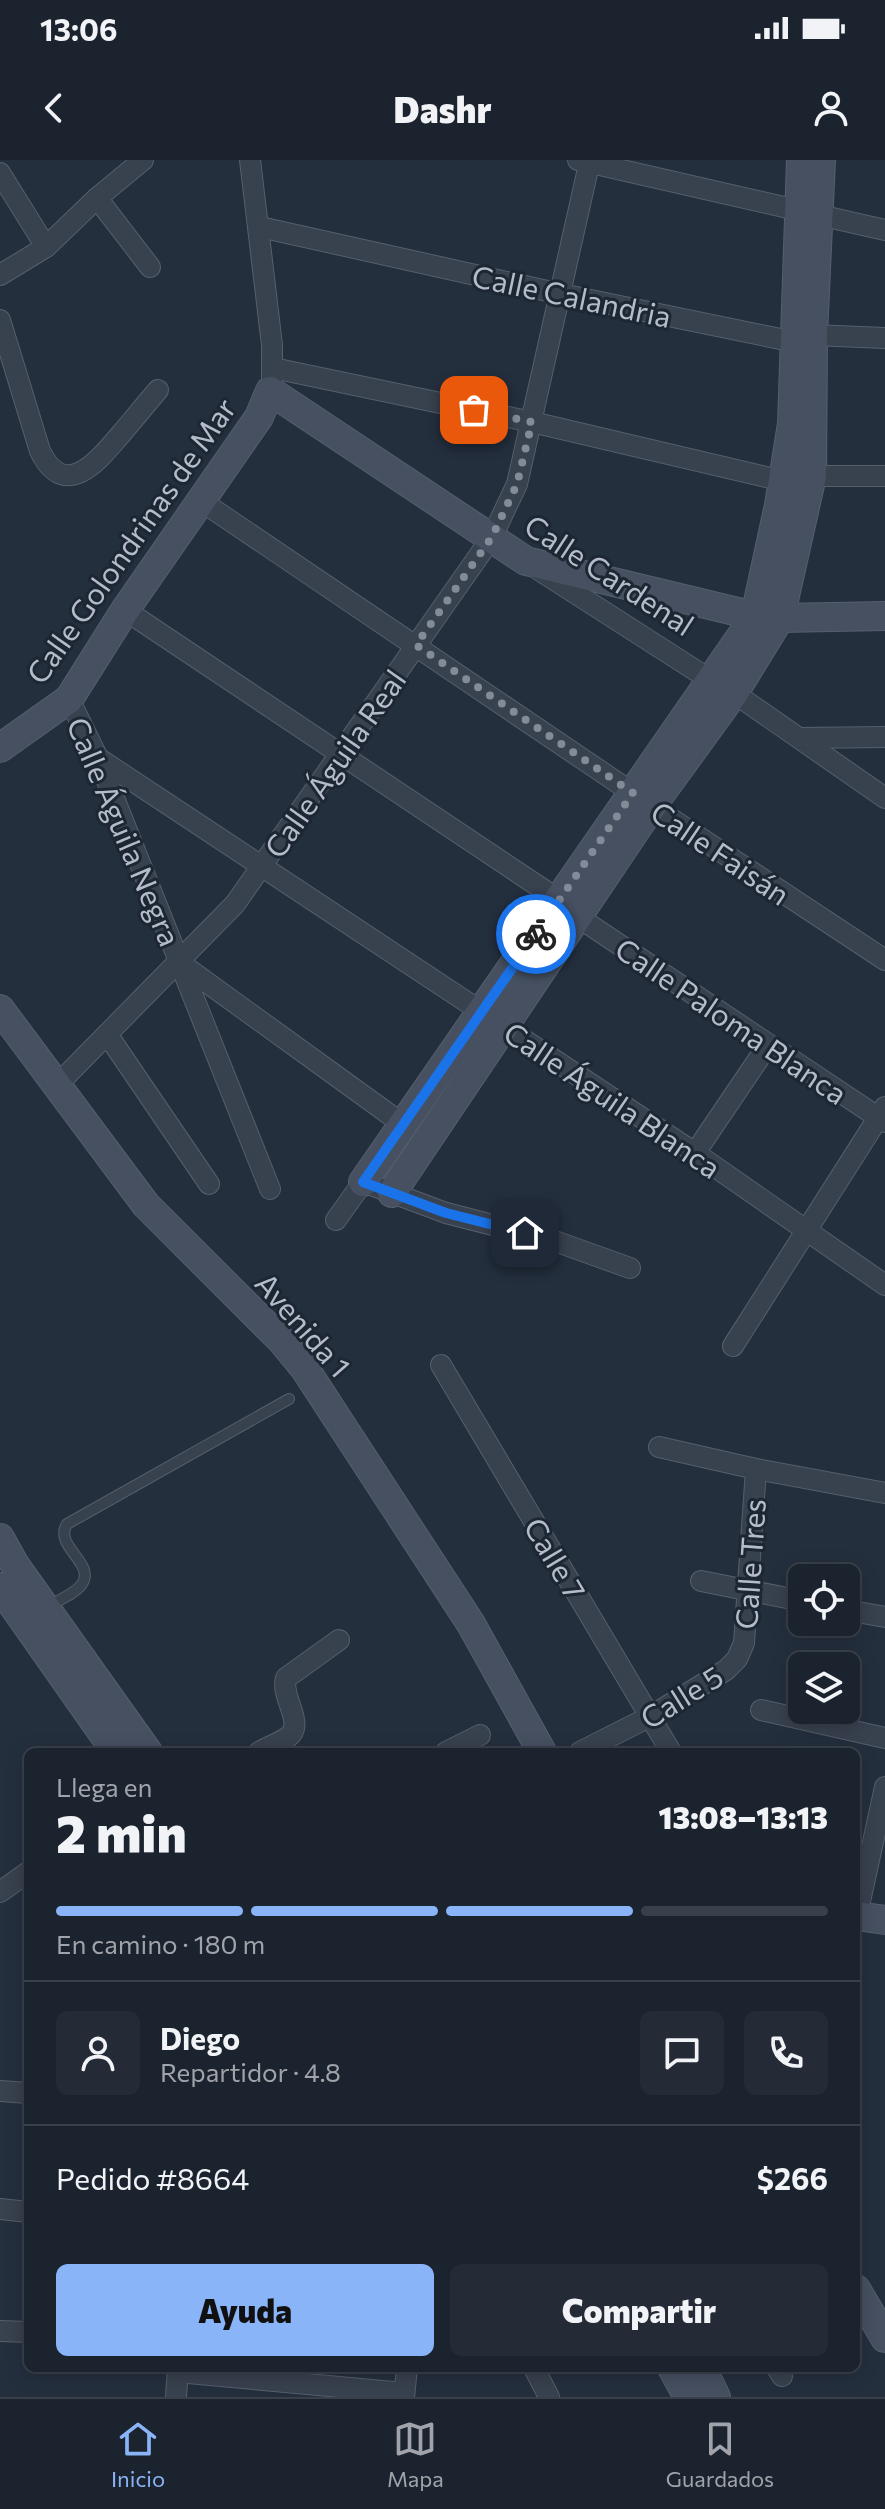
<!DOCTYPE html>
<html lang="es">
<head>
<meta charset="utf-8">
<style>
  body { margin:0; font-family:Commissioner,sans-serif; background:#242b36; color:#f1f3f6; height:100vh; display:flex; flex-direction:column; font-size:30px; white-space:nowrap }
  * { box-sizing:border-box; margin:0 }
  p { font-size:26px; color:#a0a4aa }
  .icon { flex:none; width:44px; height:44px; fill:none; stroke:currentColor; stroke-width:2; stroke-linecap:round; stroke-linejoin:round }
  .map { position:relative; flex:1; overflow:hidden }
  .side { position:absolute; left:24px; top:1588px; width:836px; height:624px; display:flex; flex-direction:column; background:#1b232e; border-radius:12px; box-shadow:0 4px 20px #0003,0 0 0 2px #39404a }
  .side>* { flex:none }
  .controls { position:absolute; left:788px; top:1404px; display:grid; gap:16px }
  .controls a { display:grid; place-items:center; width:72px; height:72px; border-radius:12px; background:#1b232e; box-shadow:0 4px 20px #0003,0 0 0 2px #39404a; font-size:40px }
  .pin { position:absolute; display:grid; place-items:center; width:68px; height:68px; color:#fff; margin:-34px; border-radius:16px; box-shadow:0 4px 12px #0006 }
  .courier { position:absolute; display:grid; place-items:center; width:80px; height:80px; margin:-40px; border:6px solid #1a73e8; border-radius:50%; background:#fff; color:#222; box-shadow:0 2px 10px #0007 }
  .summary em { font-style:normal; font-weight:800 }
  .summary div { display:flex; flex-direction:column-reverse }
  .summary { display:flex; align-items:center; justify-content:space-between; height:136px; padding:0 32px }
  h1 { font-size:52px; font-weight:800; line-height:60px }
  .bar { display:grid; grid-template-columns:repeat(4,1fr); gap:12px 8px; align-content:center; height:96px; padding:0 32px }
  .bar i { height:10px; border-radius:6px; background:#39404a }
  .bar .on { background:#8ab4f8 }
  .bar p { grid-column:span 4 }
  .line { display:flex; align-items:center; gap:20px; padding:0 32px; border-top:2px solid #39404a }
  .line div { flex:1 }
  .round { display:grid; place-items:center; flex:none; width:84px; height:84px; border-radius:12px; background:#242b36 }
  .cta { display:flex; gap:16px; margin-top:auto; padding:16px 32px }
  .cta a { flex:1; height:92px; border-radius:12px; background:#8ab4f8; color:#111; font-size:32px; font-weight:800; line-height:92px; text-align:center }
  .cta a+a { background:#242b36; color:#f1f3f6 }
  .status { display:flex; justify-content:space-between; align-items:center; height:56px; padding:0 40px; background:#1b232e; direction:ltr }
  .status svg { height:22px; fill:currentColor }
  header { display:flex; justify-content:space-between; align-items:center; height:104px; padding:0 32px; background:#1b232e; font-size:36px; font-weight:800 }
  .tabs { display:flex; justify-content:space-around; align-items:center; height:112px; border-top:2px solid #39404a; background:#1b232e; font-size:22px; color:#a0a4aa }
  .tabs a { display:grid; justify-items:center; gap:4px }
  .tabs .on { color:#8ab4f8 }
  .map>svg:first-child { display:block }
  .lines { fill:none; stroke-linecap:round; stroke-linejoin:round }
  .lane-casing { stroke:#565f6c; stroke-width:12 }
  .street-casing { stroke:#565f6c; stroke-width:22 }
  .secondary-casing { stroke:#565f6c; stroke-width:30 }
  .lane { stroke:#38414e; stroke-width:10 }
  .street { stroke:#38414e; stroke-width:20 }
  .secondary { stroke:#465061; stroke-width:28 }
  .done { stroke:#828b98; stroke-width:8; stroke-dasharray:0 14.4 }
  .route { stroke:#1a73e8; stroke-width:10 }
  .labels { text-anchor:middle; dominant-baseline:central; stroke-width:6; stroke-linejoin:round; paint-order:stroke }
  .street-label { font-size:30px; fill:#b4bcc9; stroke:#1d2633 }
</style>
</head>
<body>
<div class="status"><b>13:06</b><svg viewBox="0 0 49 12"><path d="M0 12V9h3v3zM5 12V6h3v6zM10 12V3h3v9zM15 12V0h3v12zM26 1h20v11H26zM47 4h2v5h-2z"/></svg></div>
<header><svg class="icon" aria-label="back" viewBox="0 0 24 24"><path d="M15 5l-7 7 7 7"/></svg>Dashr<svg class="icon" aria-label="person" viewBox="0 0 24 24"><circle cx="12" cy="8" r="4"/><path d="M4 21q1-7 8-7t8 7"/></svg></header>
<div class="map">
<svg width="885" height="2237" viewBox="0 0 885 2237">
  <rect width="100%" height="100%" fill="#242f3e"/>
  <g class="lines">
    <defs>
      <path id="lane" d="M49,1446c10,-6 27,-13 33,-22 14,-21 -29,-38 -15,-60l222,-125"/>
      <g id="street">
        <polyline points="250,0 272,185 272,219"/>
        <polyline points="578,0 885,70"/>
        <polyline points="0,13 46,87"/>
        <polyline points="97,38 150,107"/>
        <polyline points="260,67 561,134 795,182 813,175 885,178"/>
        <polyline points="0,115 46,87 97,38 143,0"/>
        <path d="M0,160l40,131c25,51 58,10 81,-17 12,-14 24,-29 37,-44"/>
        <polyline points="273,208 532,262 783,321"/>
        <polyline points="812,316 885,316"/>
        <polyline points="201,341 652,646 885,800"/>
        <polyline points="539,410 712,521"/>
        <polyline points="125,450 559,740"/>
        <polyline points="734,533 885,638"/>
        <polyline points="69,539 98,598 270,1029"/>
        <polyline points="800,578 885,577"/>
        <polyline points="98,598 695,993 885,1125"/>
        <polyline points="578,757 885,962"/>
        <polyline points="180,803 404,965"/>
        <polyline points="107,874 209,1024"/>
        <polyline points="57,925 235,744 492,377 517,324 590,0"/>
        <polyline points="695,993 768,885"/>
        <polyline points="336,1060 363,1022 446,1053 552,1080 630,1108"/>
        <polyline points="733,1186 885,947"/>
        <polyline points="441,1205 671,1592"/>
        <polyline points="659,1287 756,1309 885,1333"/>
        <polyline points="701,1421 802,1441"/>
        <polyline points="846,1450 885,1457"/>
        <polyline points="761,1550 885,1578"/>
        <path d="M259,1592c9,-5 20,-9 29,-15 18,-13 -8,-40 -2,-59l53,-38"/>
        <polyline points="446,1592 480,1575"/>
        <polyline points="580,1592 651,1556 726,1510 737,1499 744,1483 756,1309"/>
        <polyline points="0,1732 28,1712"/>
        <polyline points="857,1755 885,1627"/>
        <polyline points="0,1931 28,1933"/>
        <polyline points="0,2049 28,2052"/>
        <polyline points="0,2171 28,2172"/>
        <polyline points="534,2208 549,2237"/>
        <polyline points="777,2208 782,2216"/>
        <polyline points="177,2212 404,2233"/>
        <polyline points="176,2237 178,2208"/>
        <polyline points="404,2237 407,2208"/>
      </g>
      <g id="secondary">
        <polyline points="0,588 69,539 125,450 259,257 270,231 526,401 755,456 780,458 885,456"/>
        <polyline points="0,849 146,1045 282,1181 305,1209 471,1464 542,1592"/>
        <polyline points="363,1022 755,456 779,345 792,264 801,0"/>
        <polyline points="392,1033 652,646 734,533 780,458 812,316 813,175 821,0"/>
        <polyline points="0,1378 15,1405 148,1592"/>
        <polyline points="0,1427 116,1592"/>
        <polyline points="856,1756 885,1760"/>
        <polyline points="856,2129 885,2178"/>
        <polyline points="672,2208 688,2237"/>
        <polyline points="702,2208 716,2237"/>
      </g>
    </defs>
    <use href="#lane" class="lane-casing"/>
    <use href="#street" class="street-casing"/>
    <use href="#secondary" class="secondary-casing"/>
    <use href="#lane" class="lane"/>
    <use href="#street" class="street"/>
    <use href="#secondary" class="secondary"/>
  </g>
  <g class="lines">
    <polyline class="done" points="474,250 532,262 517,324 492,377 416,485 633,633 536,774"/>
    <polyline class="route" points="525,1073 446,1053 363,1022 536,774"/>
  </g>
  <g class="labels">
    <g class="street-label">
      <text transform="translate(572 135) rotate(12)">Calle Calandria</text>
      <text transform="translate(130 380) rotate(-55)">Calle Golondrinas de Mar</text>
      <text transform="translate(610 414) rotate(33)">Calle Cardenal</text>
      <text transform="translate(334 603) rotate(-55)">Calle Águila Real</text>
      <text transform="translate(125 671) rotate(67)">Calle Águila Negra</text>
      <text transform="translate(721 692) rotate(34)">Calle Faisán</text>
      <text transform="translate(732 860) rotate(34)">Calle Paloma Blanca</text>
      <text transform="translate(613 939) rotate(34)">Calle Águila Blanca</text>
      <text transform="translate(304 1164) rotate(49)">Avenida 1</text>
      <text transform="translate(556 1398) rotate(59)">Calle 7</text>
      <text transform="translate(749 1404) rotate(-86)">Calle Tres</text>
      <text transform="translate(681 1536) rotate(-32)">Calle 5</text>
    </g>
  </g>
</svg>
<div class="controls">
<a><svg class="icon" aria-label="locate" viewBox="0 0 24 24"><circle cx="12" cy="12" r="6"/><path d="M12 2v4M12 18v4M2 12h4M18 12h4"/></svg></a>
<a><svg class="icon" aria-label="layers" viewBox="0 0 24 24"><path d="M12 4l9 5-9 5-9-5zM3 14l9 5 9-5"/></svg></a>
</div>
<div class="pin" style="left:474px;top:250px;background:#ea580c"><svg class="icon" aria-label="bag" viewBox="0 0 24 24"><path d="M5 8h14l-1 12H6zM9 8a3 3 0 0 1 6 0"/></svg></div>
<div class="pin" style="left:525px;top:1073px;background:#1f2937"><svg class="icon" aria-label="home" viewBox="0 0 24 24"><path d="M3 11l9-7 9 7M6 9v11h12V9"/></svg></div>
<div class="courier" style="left:536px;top:774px"><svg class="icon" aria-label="bike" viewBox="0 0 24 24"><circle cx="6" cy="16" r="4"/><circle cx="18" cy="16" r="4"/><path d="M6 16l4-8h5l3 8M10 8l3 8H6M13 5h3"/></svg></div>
<section class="side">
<div class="summary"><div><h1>2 min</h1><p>Llega en</p></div><em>13:08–13:13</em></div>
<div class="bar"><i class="on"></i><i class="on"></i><i class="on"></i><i></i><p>En camino · 180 m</p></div>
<div class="line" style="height:144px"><a class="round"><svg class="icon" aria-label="person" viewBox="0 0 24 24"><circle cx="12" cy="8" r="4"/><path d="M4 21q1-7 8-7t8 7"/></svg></a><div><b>Diego</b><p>Repartidor · 4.8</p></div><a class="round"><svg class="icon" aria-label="chat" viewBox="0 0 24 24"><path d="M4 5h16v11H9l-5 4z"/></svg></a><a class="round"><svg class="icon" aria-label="phone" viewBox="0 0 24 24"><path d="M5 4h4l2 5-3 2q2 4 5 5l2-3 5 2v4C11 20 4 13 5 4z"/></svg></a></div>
<div class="line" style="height:104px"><div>Pedido #8664</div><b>$266</b></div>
<div class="cta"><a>Ayuda</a><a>Compartir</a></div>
</section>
</div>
<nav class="tabs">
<a class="on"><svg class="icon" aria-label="home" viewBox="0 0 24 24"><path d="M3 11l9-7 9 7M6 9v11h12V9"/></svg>Inicio</a>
<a><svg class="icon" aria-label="map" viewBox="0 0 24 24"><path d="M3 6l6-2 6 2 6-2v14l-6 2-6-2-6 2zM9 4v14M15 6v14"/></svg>Mapa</a>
<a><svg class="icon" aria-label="saved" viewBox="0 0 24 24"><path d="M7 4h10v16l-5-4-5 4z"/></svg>Guardados</a>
</nav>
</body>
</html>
